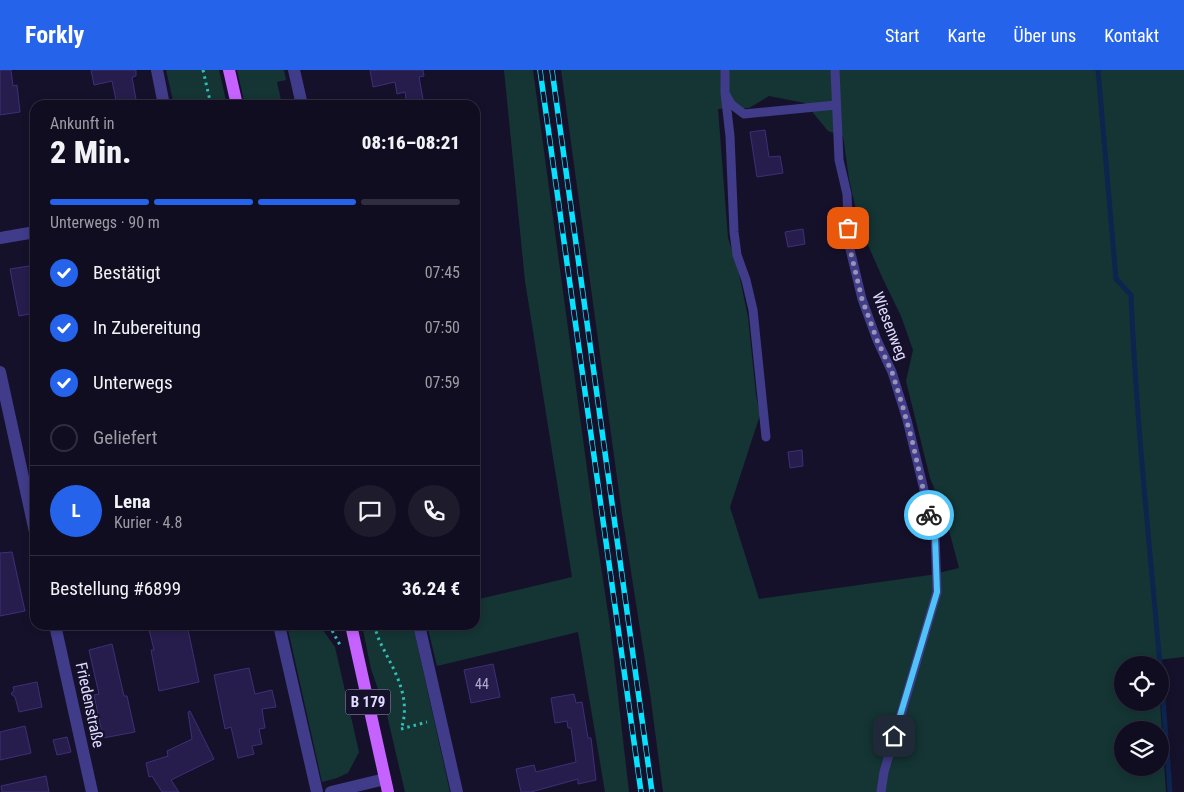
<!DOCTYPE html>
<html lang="de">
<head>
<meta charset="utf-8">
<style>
  body { margin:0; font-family:"Roboto Condensed",sans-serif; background:#1e1b2d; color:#f1f3f6; height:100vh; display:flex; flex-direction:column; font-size:19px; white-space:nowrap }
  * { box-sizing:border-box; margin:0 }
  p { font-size:16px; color:#9c9ca5 }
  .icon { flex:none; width:28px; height:28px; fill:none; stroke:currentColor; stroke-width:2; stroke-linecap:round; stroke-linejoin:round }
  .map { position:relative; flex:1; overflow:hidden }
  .side { position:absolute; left:30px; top:30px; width:450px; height:530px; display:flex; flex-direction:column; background:#100d20; border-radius:15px; box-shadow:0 2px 8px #0003,0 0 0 1px #302d3e }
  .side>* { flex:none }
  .fabs { position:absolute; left:1114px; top:586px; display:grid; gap:10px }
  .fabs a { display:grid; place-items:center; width:55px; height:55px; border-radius:50%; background:#100d20; box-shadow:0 2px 8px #0003,0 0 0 1px #302d3e; font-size:25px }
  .pin { position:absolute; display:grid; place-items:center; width:42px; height:42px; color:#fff; margin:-21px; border-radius:10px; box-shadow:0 2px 8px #0006 }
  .courier { position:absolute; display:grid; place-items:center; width:50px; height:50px; margin:-25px; border:4px solid #4fc3f7; border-radius:50%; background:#fff; color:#222; box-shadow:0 1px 6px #0007 }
  .summary em { font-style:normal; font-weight:800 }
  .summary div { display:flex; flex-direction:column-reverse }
  .summary { display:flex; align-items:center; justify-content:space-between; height:85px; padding:0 20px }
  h1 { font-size:32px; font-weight:800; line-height:38px }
  .bar { display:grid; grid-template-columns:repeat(4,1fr); gap:8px 5px; align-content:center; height:60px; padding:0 20px }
  .bar i { height:6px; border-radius:4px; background:#302d3e }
  .bar .selected { background:#2563eb }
  .bar p { grid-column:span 4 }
  .line { display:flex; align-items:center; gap:12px; padding:0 20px; border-top:1px solid #302d3e }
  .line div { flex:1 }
  .round { display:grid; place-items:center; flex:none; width:52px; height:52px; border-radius:26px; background:#1e1b2d }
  ol { padding:0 20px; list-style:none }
  li { display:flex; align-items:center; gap:15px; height:55px }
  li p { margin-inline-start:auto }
  li .icon { padding:5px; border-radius:50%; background:#2563eb; color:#fff; stroke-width:4 }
  li:last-child { color:#9c9ca5 }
  li i { width:28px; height:28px; border:2px solid #302d3e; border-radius:50% }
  header { display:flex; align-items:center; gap:30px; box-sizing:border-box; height:70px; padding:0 25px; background:#2563eb; color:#fff }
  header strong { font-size:24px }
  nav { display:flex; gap:28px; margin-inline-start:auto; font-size:18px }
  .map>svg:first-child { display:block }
  .green { fill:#143534; fill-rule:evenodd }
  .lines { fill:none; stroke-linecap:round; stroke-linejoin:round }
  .stream { stroke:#0d244e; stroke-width:5 }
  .building { fill:#271d4c; stroke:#3e2f78 }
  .path { stroke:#31beb7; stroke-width:3; stroke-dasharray:2.5 4; stroke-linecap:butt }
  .service { stroke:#403c8a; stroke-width:9 }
  .minor { stroke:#403c8a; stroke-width:12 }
  .primary { stroke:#c662ff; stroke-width:12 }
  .rail-casing { stroke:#07e3ff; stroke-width:5.5 }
  .rail { stroke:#16112b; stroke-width:4; stroke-dasharray:11; stroke-linecap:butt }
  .done { stroke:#9994b5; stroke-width:5; stroke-dasharray:0 9 }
  .route { stroke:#4fc3f7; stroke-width:6 }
  .labels { text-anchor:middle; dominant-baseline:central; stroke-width:4.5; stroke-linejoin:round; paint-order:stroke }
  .number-label { font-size:14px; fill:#b2acd2 }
  .shield { fill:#16112b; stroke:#a39ebf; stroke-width:1 }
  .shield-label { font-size:15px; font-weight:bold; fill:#e0dbff }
  .street-label { font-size:16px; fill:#e0dbff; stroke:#16112b }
</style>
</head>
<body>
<header>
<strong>Forkly</strong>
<nav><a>Start</a><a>Karte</a><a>Über uns</a><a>Kontakt</a></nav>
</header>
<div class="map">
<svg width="1184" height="722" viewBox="0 0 1184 722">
  <rect width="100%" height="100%" fill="#16112b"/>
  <g class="green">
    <polygon points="166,0 219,0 227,35 174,35"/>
    <polygon points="237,0 284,0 286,10 277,12 282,35 245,35"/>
    <polygon points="504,0 533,0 594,450 610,556 629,722 605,722 578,562 437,596 427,555 475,555 475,530 572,507 525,211"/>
    <path d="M561,0h623v587l-27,3v5h-35v37h38l6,90h-503l-13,-99 -28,-179zM769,26l36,7 23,28 15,5 6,43 11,48 23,52 18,37 12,34 -7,31 24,97 15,37 14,53 -29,7 -171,24 -29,-92 30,-92 -4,-20 -8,-78 -10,-48 -10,-31 -10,-129 31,-1zM1122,660h38v38h-38z"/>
    <polygon points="287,555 319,555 335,577 359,682 348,703 337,708 322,712"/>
    <polygon points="362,555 413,555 450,722 405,722 387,645 371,599"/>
  </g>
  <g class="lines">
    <path class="stream" d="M1098,0l18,209 15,16c7,166 28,331 39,497"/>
  </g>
  <g class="building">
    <polygon points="0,0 11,0 13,16 17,15 20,42 0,45"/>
    <polygon points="91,0 136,0 136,6 132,7 137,35 117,35 112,11 94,15"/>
    <polygon points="370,0 423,0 424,6 419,7 424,35 407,35 405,22 397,24 395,12 373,17"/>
    <polygon points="765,60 769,87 780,86 783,103 757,107 750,62"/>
    <polygon points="803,159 805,174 788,177 785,162"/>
    <polygon points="35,195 35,243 19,246 10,199"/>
    <polygon points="802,380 803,396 790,398 788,382"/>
    <polygon points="12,482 25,541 0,546 0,483"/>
    <polygon points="148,555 162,555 162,557 187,555 199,612 159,621 151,580 154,580"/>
    <polygon points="112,574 124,626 127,626 135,662 103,668 94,625 99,624 89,580"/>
    <polygon points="493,594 500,627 471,633 464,600"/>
    <polygon points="249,598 255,624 272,620 276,637 262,639 265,658 259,659 262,674 252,676 254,684 238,688 231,657 225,659 214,605"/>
    <polygon points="37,612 42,637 19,642 15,627 11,624 14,620 13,617"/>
    <polygon points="574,624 576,633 582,632 588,668 591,668 596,710 578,714 578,709 531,722 521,722 516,699 534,695 536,702 576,692 571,658 568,658 567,651 555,653 551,628"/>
    <polygon points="190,641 214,689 171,710 179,722 162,722 152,706 149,707 146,693 168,686 167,681 192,669 188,642"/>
    <polygon points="25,656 31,683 0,690 0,662"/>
    <polygon points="67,667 71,682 57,685 53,670"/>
    <polygon points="46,706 49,722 2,722 1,716"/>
  </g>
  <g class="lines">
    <g class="path">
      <polyline points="203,0 211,35"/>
      <polyline points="329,555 340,575"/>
      <path d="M375,555c1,12 8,22 13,33 12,22 22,47 13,71"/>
      <polyline points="401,659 427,652"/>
    </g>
    <g class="service">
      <polyline points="725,0 725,23 730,66 734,162 737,185 746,210 753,240 766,367"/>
      <polyline points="835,0 839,90 847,124 849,175 862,229 877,270 892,302 907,350 935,465 937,522 884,702 881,722"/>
      <polyline points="726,25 731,34 744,44 836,35"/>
    </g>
    <g class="minor">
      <polyline points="157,0 164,35"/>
      <polyline points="294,0 302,35"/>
      <polyline points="0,168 35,162"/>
      <polyline points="0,302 35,462"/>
      <polyline points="55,555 92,722"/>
      <polyline points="279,555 317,722"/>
      <polyline points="419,555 457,722"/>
      <polyline points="331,722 385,709"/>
    </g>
    <g class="primary">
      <polyline points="229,0 237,35"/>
      <polyline points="351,555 388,722"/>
    </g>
    <defs>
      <g id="rail">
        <polyline points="540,0 641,722"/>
        <polyline points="552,0 652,722"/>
      </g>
    </defs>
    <use href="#rail" class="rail-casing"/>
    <use href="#rail" class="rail"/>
  </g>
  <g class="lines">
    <polyline class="done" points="848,158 849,175 862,229 877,270 892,302 902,334 912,370 929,445"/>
    <polyline class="route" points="894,666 937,522 935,466 929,445"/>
  </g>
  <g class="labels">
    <g class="number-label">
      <text x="482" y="614">44</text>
    </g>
    <rect class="shield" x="345.5" y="619.5" width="45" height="25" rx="4"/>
    <g class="shield-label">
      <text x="368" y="632">B 179</text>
    </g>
    <g class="street-label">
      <text transform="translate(890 256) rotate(69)">Wiesenweg</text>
      <text transform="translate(90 635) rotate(78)">Friedenstraße</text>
    </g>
  </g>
</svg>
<div class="fabs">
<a><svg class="icon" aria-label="locate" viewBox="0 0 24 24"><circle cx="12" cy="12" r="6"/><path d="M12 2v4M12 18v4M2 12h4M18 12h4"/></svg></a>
<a><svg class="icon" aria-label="layers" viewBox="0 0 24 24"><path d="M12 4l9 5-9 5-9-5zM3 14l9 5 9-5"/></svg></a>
</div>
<div class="pin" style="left:848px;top:158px;background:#ea580c"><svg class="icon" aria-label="bag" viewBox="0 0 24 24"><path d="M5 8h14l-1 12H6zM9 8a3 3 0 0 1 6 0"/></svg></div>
<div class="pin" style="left:894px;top:666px;background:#1f2937"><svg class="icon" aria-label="home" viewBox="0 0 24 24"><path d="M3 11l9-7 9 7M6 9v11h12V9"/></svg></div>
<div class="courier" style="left:929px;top:445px"><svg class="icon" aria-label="bike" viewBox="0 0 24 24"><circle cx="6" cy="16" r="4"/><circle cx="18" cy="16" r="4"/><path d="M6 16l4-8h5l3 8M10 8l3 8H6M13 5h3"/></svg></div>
<section class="side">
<div class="summary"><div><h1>2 Min.</h1><p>Ankunft in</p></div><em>08:16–08:21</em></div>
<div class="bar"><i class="selected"></i><i class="selected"></i><i class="selected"></i><i></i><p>Unterwegs · 90 m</p></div>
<ol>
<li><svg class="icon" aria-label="check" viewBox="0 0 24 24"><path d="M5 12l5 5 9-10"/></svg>Bestätigt<p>07:45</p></li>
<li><svg class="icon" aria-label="check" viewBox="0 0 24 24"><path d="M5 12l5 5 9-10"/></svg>In Zubereitung<p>07:50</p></li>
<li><svg class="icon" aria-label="check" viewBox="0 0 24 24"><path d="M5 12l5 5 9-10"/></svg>Unterwegs<p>07:59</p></li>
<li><i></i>Geliefert</li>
</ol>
<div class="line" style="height:90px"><b class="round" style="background:#2563eb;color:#fff">L</b><div><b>Lena</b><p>Kurier · 4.8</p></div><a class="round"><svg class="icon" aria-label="chat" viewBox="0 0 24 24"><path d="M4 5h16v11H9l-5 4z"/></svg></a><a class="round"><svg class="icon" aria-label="phone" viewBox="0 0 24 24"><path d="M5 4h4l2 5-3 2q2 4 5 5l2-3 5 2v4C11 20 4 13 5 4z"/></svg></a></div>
<div class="line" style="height:65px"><div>Bestellung #6899</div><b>36.24 €</b></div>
</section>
</div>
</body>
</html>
